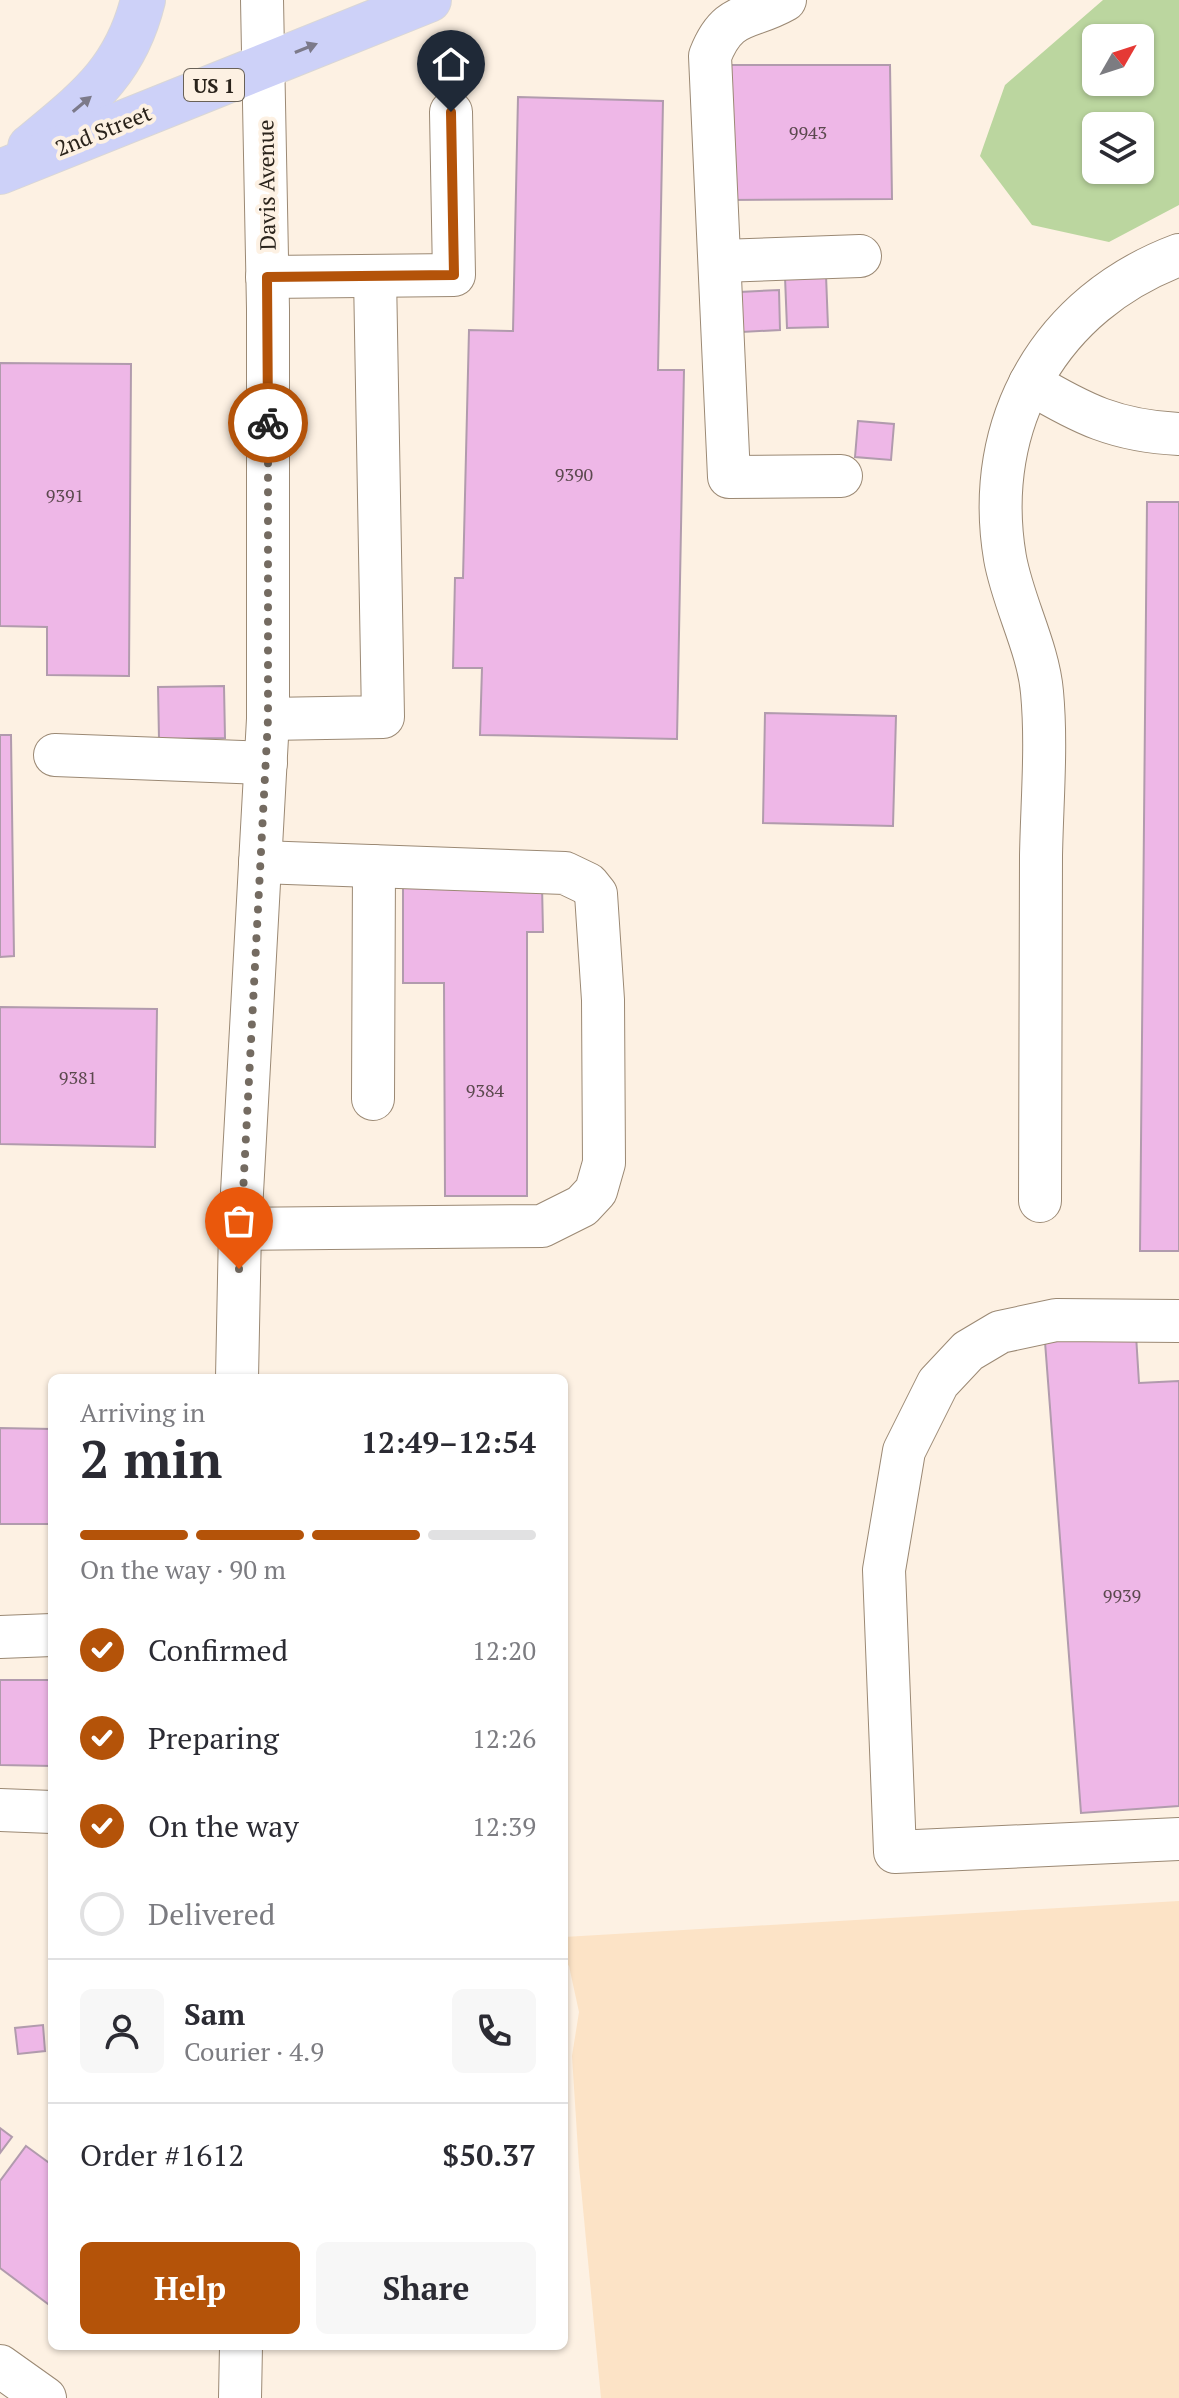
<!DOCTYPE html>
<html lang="en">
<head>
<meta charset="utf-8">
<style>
  body { margin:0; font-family:"PT Serif",serif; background:#f7f7f7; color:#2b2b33; height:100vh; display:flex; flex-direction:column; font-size:30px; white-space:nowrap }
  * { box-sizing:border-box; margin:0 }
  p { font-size:26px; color:#7c7c81 }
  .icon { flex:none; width:44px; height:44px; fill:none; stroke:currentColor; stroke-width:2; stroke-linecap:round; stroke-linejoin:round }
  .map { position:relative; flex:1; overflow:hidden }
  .panel { position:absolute; left:48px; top:1374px; width:520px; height:976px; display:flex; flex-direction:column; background:#fff; border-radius:12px; box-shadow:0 2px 6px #0004 }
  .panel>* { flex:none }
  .needle { width:52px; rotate:51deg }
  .controls { position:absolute; left:1082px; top:24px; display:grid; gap:16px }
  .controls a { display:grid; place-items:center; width:72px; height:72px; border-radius:12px; background:#fff; box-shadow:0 2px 6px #0004; font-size:40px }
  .pin { position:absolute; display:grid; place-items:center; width:68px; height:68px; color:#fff; margin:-82px -34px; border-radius:50% 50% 50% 0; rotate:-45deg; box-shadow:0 0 8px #0007 }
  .pin .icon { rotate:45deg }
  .courier { position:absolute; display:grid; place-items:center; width:80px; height:80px; margin:-40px; border:6px solid #b45309; border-radius:50%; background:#fff; color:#222; box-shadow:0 2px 10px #0007 }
  .overview em { font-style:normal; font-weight:700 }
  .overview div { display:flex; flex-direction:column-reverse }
  .overview { display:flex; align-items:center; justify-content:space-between; height:136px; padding:0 32px }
  h1 { font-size:52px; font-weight:700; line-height:60px }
  .bar { display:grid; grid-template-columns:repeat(4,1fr); gap:12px 8px; align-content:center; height:96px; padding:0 32px }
  .bar i { height:10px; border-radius:6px; background:#e1e1e2 }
  .bar .active { background:#b45309 }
  .bar p { grid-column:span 4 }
  .line { display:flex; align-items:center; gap:20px; padding:0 32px; border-top:2px solid #e1e1e2 }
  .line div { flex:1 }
  .round { display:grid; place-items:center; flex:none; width:84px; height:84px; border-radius:12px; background:#f7f7f7 }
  ol { padding:0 32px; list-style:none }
  li { display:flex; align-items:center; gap:24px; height:88px }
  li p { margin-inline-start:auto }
  li .icon { padding:8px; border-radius:50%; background:#b45309; color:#fff; stroke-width:4 }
  li:last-child { color:#7c7c81 }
  li i { width:44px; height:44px; border:4px solid #e1e1e2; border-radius:50% }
  .cta { display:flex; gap:16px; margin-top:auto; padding:16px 32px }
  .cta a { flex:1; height:92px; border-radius:12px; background:#b45309; color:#fff; font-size:32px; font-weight:700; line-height:92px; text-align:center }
  .cta a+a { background:#f7f7f7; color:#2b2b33 }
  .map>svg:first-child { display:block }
  .built { fill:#fce3c6 }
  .green { fill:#bbd69f; fill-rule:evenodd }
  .building { fill:#eeb7e7; stroke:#b19bad; stroke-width:2 }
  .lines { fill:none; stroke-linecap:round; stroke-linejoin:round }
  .minor-casing { stroke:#9b8974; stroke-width:44 }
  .major-casing { stroke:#d9d7d6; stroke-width:46 }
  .minor { stroke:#fff; stroke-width:42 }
  .major { stroke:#cdd1f8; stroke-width:44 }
  .oneway { fill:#7c7a8a }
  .done { stroke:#746b61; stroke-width:8; stroke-dasharray:0 14.4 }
  .route { stroke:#b45309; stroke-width:10 }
  .labels { text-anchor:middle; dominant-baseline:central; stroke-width:8; stroke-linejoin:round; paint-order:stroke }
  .number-label { font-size:18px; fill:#5b484e }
  .shield { fill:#fdf1e3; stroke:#696157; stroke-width:2 }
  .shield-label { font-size:20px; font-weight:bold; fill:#2a231b }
  .street-label { font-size:22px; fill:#2a231b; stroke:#fdf1e3 }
</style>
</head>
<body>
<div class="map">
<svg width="1179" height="2398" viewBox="0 0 1179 2398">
  <rect width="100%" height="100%" fill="#fdf1e3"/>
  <polygon class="built" points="1179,1901 1179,2398 601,2398 579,2166 572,2056 579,2012 569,1966 564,1960 564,1937"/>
  <path class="green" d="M1103,0h76v205l-70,37 -77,-17 -52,-69 25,-71zM1096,38h44v44h-44zM1096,126h44v44h-44z"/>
  <g class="building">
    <polygon points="725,65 890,65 892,199 726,200"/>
    <polygon points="518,97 663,101 658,370 684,370 677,739 480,735 482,668 453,668 455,578 463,578 469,330 513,331"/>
    <polygon points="826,275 828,327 787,328 785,277"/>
    <polygon points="779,290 780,330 742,332 740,292"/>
    <polygon points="0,363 131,364 129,676 47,675 47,627 0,626"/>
    <polygon points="858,421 894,424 891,460 855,457"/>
    <polygon points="1147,502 1179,502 1179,1251 1140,1251"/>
    <polygon points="224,686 225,738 159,739 158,687"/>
    <polygon points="765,713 896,716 893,826 763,823"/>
    <polygon points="0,735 11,735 14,956 0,957"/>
    <polygon points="403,884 542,885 543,932 527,932 527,1196 445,1196 444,983 403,983"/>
    <polygon points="0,1007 157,1009 155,1147 0,1144"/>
    <polygon points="1136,1335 1139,1383 1179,1381 1179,1806 1081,1813 1045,1342"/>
    <polygon points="0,1428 52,1429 52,1524 0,1524"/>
    <polygon points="0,1680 52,1680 52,1766 0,1765"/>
    <polygon points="43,2025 45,2051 18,2054 15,2028"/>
    <polygon points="0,2128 12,2137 0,2153"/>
    <polygon points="26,2146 52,2165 52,2307 0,2268 0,2181"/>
  </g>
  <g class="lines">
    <defs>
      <g id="minor">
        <path d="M785,0c-37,21 -57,10 -75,56l19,421 112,-1"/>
        <polyline points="721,261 860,256"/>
        <polyline points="267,277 454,275 451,112"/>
        <path d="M1030,383c52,31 86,48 149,51"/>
        <polyline points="268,719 383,717 375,276"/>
        <polyline points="55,755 266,763"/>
        <polyline points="373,1099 374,866"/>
        <path d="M1040,1201c0,-115 1,-230 1,-345 1,-54 6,-111 1,-164 -4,-45 -29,-89 -37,-134 -23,-136 46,-255 174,-303"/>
        <polyline points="240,1229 542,1226 582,1206 596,1191 604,1163 603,1000 596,894 588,884 565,873 260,862"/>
        <polyline points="1179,1321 1056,1320 1000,1332 968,1351 938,1383 904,1451 884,1570 895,1852 1179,1839"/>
        <polyline points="237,1378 240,1229 268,719 268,309 262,0"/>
        <polyline points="0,1637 52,1635"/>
        <polyline points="0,1810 52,1812"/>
        <polyline points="0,2366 45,2398"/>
        <polyline points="240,2398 241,2346"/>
      </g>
      <g id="major">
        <path d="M30,147c55,-46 95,-74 113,-147"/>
        <polyline points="0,172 429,0"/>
      </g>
    </defs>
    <use href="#minor" class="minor-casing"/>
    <use href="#major" class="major-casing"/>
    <use href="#minor" class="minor"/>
    <use href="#major" class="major"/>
  </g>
  <defs><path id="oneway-solid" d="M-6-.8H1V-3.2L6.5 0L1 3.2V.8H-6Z" transform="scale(2)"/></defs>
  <g class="oneway">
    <use href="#oneway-solid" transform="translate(306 48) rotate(-22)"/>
    <use href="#oneway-solid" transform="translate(82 104) rotate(-40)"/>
  </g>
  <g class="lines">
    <polyline class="done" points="239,1269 268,719 268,423"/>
    <polyline class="route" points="268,423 267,277 454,275 451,112"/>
  </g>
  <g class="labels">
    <g class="number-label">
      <text x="808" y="132">9943</text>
      <text x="574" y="474">9390</text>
      <text x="65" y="495">9391</text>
      <text x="78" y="1077">9381</text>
      <text x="485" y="1090">9384</text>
      <text x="1122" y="1595">9939</text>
    </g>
    <rect class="shield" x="184" y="69" width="60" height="32" rx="6"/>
    <g class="shield-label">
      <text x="214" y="85">US 1</text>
    </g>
    <g class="street-label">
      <text transform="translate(103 130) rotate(-22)">2nd Street</text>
      <text transform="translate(266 185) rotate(-91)">Davis Avenue</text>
    </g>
  </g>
</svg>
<div class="controls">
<a><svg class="needle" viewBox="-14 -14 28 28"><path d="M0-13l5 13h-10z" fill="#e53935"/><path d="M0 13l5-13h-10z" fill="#7c7c81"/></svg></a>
<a><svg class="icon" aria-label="layers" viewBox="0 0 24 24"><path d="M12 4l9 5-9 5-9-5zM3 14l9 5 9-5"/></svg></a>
</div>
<div class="pin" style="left:239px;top:1269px;background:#ea580c"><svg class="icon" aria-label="bag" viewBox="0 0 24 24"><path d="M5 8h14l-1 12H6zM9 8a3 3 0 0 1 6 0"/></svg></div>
<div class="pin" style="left:451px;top:112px;background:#1f2937"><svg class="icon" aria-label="home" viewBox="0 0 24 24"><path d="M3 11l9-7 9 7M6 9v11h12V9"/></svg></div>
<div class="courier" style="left:268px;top:423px"><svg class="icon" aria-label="bike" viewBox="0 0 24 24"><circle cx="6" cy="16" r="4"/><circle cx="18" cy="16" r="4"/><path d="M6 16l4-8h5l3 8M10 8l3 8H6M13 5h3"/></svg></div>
<section class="panel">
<div class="overview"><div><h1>2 min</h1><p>Arriving in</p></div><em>12:49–12:54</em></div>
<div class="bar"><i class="active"></i><i class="active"></i><i class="active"></i><i></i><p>On the way · 90 m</p></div>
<ol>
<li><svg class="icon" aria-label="check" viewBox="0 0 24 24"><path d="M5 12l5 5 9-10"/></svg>Confirmed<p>12:20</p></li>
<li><svg class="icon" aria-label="check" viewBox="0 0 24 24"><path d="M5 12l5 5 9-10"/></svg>Preparing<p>12:26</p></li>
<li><svg class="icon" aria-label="check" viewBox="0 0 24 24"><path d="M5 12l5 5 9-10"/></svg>On the way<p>12:39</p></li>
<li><i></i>Delivered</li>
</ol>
<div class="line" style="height:144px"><a class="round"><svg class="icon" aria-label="person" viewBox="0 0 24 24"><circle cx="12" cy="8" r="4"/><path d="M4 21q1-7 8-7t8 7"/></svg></a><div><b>Sam</b><p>Courier · 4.9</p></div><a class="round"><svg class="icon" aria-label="phone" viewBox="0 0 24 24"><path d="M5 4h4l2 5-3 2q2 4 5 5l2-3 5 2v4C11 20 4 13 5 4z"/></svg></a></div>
<div class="line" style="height:104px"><div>Order #1612</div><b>$50.37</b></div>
<div class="cta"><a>Help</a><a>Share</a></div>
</section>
</div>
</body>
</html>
